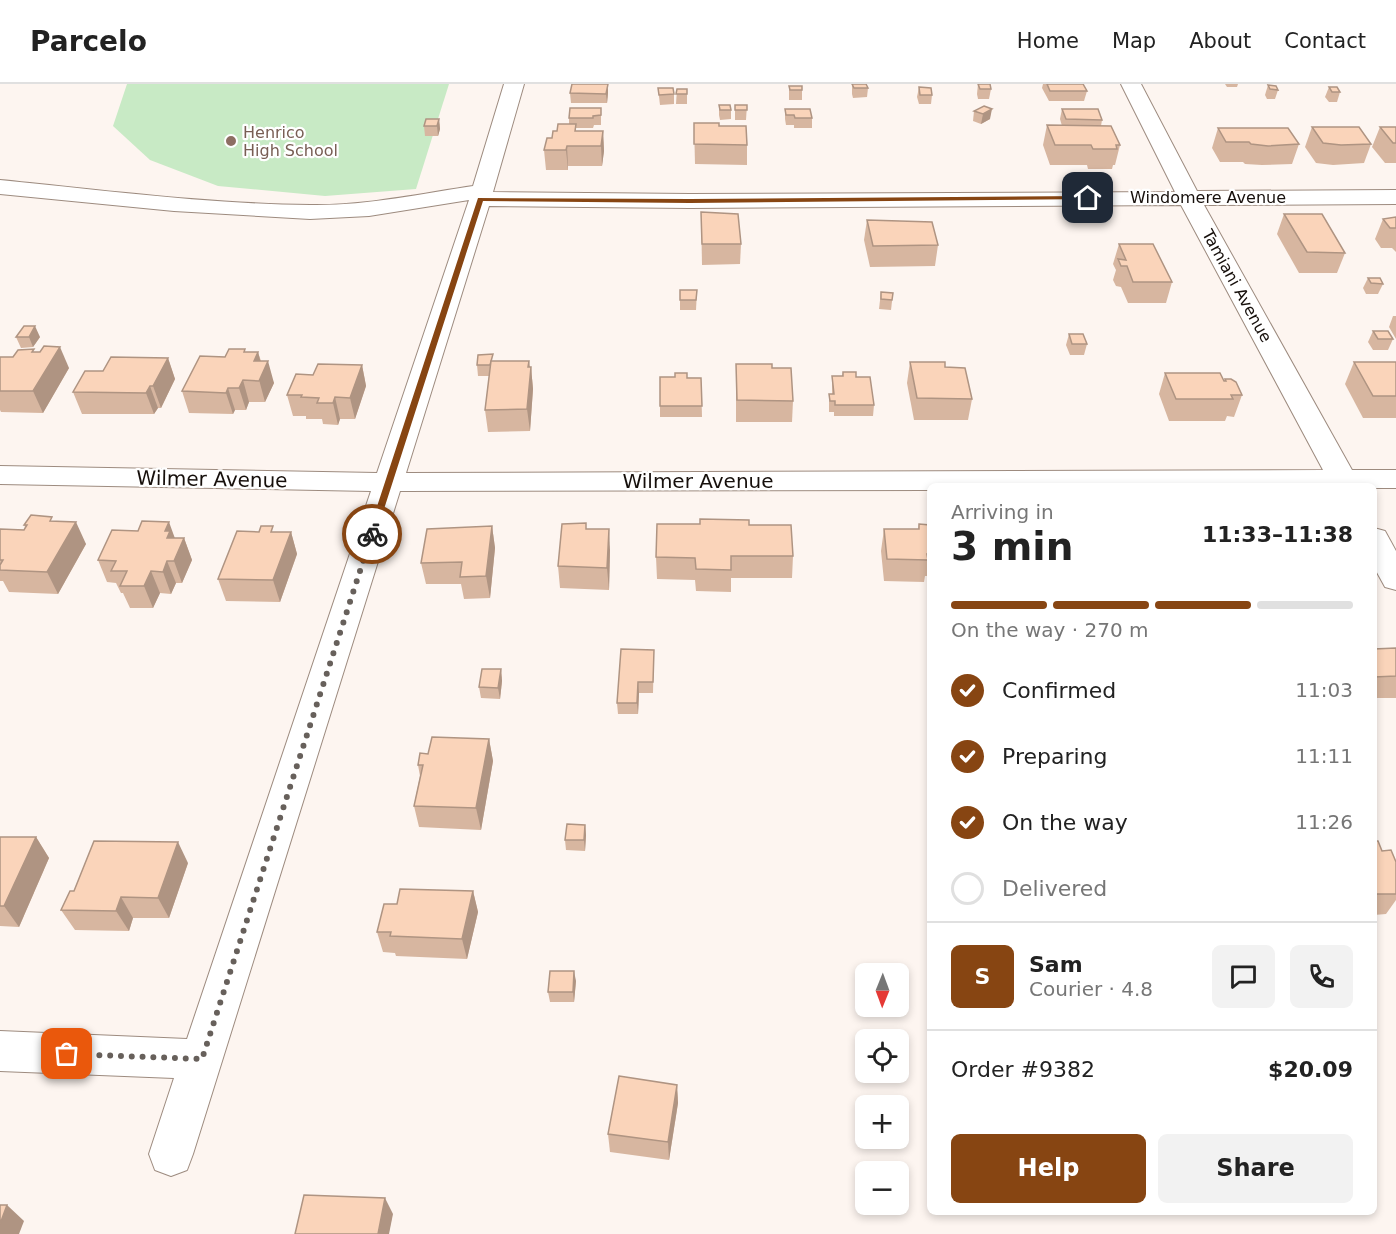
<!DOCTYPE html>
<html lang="en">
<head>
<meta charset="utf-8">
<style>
  body { margin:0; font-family:"DejaVu Sans",sans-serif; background:#f2f2f2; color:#222; height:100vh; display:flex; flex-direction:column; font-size:22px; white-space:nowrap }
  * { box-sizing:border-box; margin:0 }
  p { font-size:20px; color:#767676 }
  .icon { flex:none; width:33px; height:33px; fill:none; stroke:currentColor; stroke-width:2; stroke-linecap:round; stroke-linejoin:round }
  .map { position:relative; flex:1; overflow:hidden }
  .drawer { position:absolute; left:927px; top:399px; width:450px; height:732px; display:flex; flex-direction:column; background:#fff; border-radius:9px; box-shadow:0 3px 9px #0003 }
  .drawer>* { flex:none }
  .needle { width:39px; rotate:181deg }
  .fabs { position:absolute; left:855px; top:879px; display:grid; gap:12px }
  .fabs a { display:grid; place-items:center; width:54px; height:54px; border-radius:9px; background:#fff; box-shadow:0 3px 9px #0003; font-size:30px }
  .pin { position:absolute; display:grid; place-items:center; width:51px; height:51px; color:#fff; margin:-26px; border-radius:12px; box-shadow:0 3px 9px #0006 }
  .courier { position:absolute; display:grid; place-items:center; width:60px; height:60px; margin:-30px; border:4px solid #874512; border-radius:50%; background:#fff; color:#222; box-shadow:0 2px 8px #0007 }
  .head em { font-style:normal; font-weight:800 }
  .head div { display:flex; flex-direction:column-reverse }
  .head { display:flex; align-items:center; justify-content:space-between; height:102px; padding:0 24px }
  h1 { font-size:39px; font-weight:800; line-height:45px }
  .bar { display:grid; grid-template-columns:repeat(4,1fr); gap:9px 6px; align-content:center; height:72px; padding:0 24px }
  .bar i { height:8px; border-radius:4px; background:#e0e0e0 }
  .bar .selected { background:#874512 }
  .bar p { grid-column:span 4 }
  .line { display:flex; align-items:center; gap:15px; padding:0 24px; border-top:2px solid #e0e0e0 }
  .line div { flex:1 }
  .round { display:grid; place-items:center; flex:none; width:63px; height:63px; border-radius:9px; background:#f2f2f2 }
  ol { padding:0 24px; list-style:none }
  li { display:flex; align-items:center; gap:18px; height:66px }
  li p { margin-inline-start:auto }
  li .icon { padding:6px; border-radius:50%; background:#874512; color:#fff; stroke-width:4 }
  li:last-child { color:#767676 }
  li i { width:33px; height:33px; border:3px solid #e0e0e0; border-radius:50% }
  .cta { display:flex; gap:12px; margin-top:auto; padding:12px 24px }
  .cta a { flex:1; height:69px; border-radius:9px; background:#874512; color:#fff; font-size:24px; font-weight:800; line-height:69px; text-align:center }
  .cta a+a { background:#f2f2f2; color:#222 }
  header { display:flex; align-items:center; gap:36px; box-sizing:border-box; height:84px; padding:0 30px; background:#fff; border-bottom:2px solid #e0e0e0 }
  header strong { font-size:28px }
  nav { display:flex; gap:33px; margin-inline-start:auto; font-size:21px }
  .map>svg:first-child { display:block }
  .green { fill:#c8eac5 }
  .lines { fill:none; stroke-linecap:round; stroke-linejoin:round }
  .minor-casing { stroke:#9d8b7f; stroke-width:2 }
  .minor { fill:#fff; fill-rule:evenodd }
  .wall { fill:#d7b6a0 }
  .shaded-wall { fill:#af9482 }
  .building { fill:#fad4ba; stroke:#af9482; stroke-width:1.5 }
  .route { fill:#874512 }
  .done { stroke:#67605b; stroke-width:6; stroke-dasharray:0 10.8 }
  .education-dot { fill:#8d6e63; stroke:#fff; stroke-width:2 }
  .labels { text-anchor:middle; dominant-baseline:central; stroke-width:4.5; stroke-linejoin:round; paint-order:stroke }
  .far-education-label { font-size:16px; fill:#785e54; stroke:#fff; text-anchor:start }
  .far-street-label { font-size:16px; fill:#160f0b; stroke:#fff }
  .street-label { font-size:20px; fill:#160f0b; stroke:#fff }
</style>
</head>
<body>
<header>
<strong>Parcelo</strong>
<nav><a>Home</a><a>Map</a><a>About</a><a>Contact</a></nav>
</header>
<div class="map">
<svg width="1396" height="1150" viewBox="0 0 1396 1150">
  <rect width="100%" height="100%" fill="#fdf5f0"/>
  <polygon class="green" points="127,0 449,0 416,105 325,112 218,102 150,76 113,42"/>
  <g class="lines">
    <defs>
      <g id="minor">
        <path d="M504,0h20l-31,108 197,2 485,-2 -54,-108h20l56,107 199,-1v14l-192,1 148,265h44v18h-22v-2h-444v4l-530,1 -207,663 -6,16 -16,6 -16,-6 -6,-16 25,-76 -174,-7v-40l187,8 184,-548 -371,-7v-18l377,7 92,-273 -100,16 -59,3 -136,-8 -174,-17v-14c103,10 207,24 310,25 55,1 109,-11 163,-19zM1181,121l142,265 -917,3 83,-267 201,2z"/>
        <polygon points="1374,444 1385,447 1396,467 1396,506 1385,503 1374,483"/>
      </g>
    </defs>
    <use href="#minor" class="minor-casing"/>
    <use href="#minor" class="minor"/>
  </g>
  <g class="wall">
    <polygon points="852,0 868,4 867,13 853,14 852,10"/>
    <polygon points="978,0 991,5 989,15 978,15 977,10"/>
    <polygon points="1043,0 1083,0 1087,7 1084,17 1049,17 1042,4"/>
    <polygon points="1225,0 1238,0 1237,3 1227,3"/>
    <polygon points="1268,1 1278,6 1275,15 1267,15 1265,11"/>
    <rect x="789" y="2" width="13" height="14"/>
    <polygon points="919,3 932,11 931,20 919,20 917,13"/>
    <polygon points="1329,3 1340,8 1337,18 1329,18 1325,13"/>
    <polygon points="658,4 674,10 674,20 660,21"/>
    <polygon points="677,5 687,5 687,20 676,20"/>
    <polygon points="570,9 608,9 607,19 571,19"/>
    <polygon points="719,21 731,26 731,35 720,36 719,31"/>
    <polygon points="735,21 747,21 746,36 735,36"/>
    <polygon points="984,22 990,35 981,40 973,37 974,27"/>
    <polygon points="601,24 601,41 594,41 593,44 576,44 576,47 603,47 604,67 602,82 568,82 568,86 546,86 544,66 557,47 569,40 569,34"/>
    <polygon points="785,25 812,34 812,44 794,44 794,41 786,41 785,35"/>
    <polygon points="1062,25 1102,36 1101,42 1120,61 1115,81 1113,81 1112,85 1088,85 1087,81 1050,81 1043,61 1047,41 1062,42 1060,35"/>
    <polygon points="439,35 440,45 438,52 425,52 424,42"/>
    <polygon points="694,39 719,42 747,61 747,81 695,80"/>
    <polygon points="1312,43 1371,60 1364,79 1333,81 1316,79 1305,63"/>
    <polygon points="1380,43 1396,43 1396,79 1385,79 1372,63"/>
    <polygon points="1218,44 1299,60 1292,80 1262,81 1245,80 1243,78 1220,78 1212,64"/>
    <polygon points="701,128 741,160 740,180 702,181"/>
    <polygon points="1284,130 1345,169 1337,189 1299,189 1277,150"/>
    <polygon points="1396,133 1396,168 1392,164 1381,164 1375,155 1383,135"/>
    <polygon points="867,136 938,161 935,182 870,183 864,156"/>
    <polygon points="1119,160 1172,198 1166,219 1128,219 1121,203 1116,202 1113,196 1116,186 1113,180"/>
    <polygon points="1368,194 1383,200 1378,210 1366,210 1363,204"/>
    <polygon points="697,206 696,226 680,226 680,216"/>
    <polygon points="881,208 893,209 891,226 879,225"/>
    <polygon points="1393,232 1396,232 1396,255 1389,243"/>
    <polygon points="1373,247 1393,255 1388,266 1373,266 1368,258"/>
    <polygon points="1069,250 1087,260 1084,271 1070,271 1066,261"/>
    <polygon points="16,253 40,253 33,263 21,264"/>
    <polygon points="36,268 69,284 43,329 1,328 0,326 0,273 13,273"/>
    <polygon points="246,268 258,268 261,277 274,299 265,318 249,318 246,326 235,326 233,330 189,329 182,307 225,273"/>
    <polygon points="168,274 175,295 161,324 158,324 154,330 82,330 73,308 103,287"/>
    <polygon points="494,277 529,277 530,283 531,283 533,305 530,347 488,348 485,326 489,292 478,292 477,281"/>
    <polygon points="910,278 945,283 972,315 968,336 914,336 907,299"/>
    <polygon points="1354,278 1396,278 1396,334 1363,334 1345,300"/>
    <polygon points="736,280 772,284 793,317 792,338 736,338"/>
    <polygon points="362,281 366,302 355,335 340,335 338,341 323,340 322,335 306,335 306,332 293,332 287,311 313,291"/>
    <polygon points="843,288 856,293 874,321 873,332 834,332 834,328 829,328 829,310 832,310 832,292 842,292"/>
    <polygon points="1165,289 1224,297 1225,295 1242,311 1234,333 1227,332 1225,337 1169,337 1159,310"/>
    <polygon points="660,293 701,294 702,333 660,333"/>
    <polygon points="54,437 86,460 58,510 9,508 3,497 0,497 0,445 24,446 25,443 24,441"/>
    <polygon points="919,440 930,441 930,492 925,492 924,498 884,497 881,467 884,445 918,445"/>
    <polygon points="749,441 793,472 792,494 731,494 731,508 696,507 695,496 657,495 656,473"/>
    <polygon points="492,442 495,464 490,514 464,515 461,500 426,500 421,479"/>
    <polygon points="275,448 291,448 297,470 280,518 226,517 218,495"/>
    <polygon points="175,454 184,454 192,476 182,499 176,499 171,510 160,509 153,524 130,524 123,509 121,509 116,499 107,498 98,476"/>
    <polygon points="610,466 609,506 560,504 558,482"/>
    <polygon points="1396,564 1396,614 1374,614 1374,565"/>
    <polygon points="654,566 653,609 639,609 638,630 618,630 617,619"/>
    <polygon points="501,585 502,597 500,615 481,614 479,603"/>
    <polygon points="489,655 493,677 481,746 419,743 414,722 420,692 418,681 428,670"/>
    <polygon points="585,741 586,751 585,767 566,766 565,756"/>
    <polygon points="0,753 36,753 49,774 19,843 0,842"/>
    <polygon points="1374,757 1382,767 1396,778 1396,816 1386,830 1374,831"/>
    <polygon points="188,779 169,834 133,834 129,847 75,846 61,826 74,807"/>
    <polygon points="473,807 478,828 467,875 396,872 395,869 383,868 377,848 397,820"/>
    <polygon points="576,897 574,918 550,918 548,908"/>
    <polygon points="677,1001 678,1019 669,1076 610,1068 608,1050"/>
  </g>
  <g class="shaded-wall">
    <polygon points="608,0 608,9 607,19 606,10"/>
    <polygon points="992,25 990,35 981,40 983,30"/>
    <polygon points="439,35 440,45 438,52 437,42"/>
    <polygon points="603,47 604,67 602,82 601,62"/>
    <polygon points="567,62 568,82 568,86 566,66"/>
    <polygon points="35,242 40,253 33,263 29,253"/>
    <polygon points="60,263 69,284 43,329 33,307"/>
    <polygon points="258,268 263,287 268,277 274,299 265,318 254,277"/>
    <polygon points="168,274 175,295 161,324 153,302"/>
    <polygon points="529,277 530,289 531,283 533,305 530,347 527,325"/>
    <polygon points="362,281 366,302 355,335 350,314"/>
    <polygon points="243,296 249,318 246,326 239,304"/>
    <polygon points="150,302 158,324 154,330 146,309"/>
    <polygon points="228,304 235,326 233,330 226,309"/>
    <polygon points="335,313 340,335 338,341 333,319"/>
    <polygon points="76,438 86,460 58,510 47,488"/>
    <polygon points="169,438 177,460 184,454 192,476 182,499 174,477 165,447"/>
    <polygon points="492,442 495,464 490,514 486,492"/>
    <polygon points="609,445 610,466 609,506 607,484"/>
    <polygon points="291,448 297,470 280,518 273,496"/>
    <polygon points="167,477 176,499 171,510 163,488"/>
    <polygon points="151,487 160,509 153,524 144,502"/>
    <polygon points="501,585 502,597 500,615 498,604"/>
    <polygon points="638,598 639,609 638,630 637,619"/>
    <polygon points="489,655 493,677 481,746 476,724"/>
    <polygon points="585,741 586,751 585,767 584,756"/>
    <polygon points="36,753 49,774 19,843 4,822"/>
    <polygon points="178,758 188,779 169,834 158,814"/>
    <polygon points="473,807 478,828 467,875 462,855"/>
    <polygon points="121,813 133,834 129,847 116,827"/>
    <polygon points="574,887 576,897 574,918 573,908"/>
    <polygon points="677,1001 678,1019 669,1076 668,1058"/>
    <polygon points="385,1114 393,1130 389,1150 378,1150"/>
    <polygon points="7,1121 24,1137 19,1150 0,1150 0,1140"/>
  </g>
  <g class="building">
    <polygon points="572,0 608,0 606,10 570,9"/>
    <polygon points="852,0 866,0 868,4 854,4"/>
    <polygon points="978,0 990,0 991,5 980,5"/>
    <polygon points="1047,0 1083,0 1087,7 1050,7"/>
    <polygon points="1268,1 1276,2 1278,6 1270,5"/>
    <polygon points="789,2 802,2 802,6 790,6"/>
    <polygon points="919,3 931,4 932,11 920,11"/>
    <polygon points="1329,3 1337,3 1340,8 1332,8"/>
    <polygon points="658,4 673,4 674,10 659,11"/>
    <polygon points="677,5 687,5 687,10 676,10"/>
    <polygon points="719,21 730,21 731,26 720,26"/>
    <rect x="735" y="21" width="12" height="5"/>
    <polygon points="984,22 992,25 983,30 974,27"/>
    <polygon points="570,24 601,24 601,31 593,32 593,34 569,34"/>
    <polygon points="785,25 810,25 812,34 795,34 794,31 786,31"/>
    <polygon points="1062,25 1098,25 1102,36 1066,35"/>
    <polygon points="426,35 439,35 437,42 424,42"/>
    <polygon points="694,39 719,39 719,42 746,42 747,61 694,60"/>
    <polygon points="558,40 576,40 575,47 603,47 601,62 567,62 566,66 544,66 547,54 552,54 553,47 557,47"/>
    <polygon points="1047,41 1111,42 1120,61 1116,61 1117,65 1093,65 1091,61 1055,61"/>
    <polygon points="1312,43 1359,43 1371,60 1341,61 1323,59"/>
    <polygon points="1380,43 1396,43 1396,59 1393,59"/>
    <polygon points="1218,44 1288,44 1299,60 1268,62 1251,60 1249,58 1226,58"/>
    <polygon points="701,128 738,130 741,160 702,160"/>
    <polygon points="1284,130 1322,130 1345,169 1307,168"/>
    <polygon points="1396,133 1396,144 1390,144 1383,135"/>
    <polygon points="867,136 932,138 938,161 873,162"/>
    <polygon points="1119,160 1153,160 1172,198 1133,198 1127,182 1121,182 1118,175 1126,176"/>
    <polygon points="1368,194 1380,194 1383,200 1371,199"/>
    <polygon points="680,206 697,206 696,216 680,216"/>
    <polygon points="881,208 893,209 892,216 881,215"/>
    <polygon points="24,242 35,242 29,253 16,253"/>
    <polygon points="1373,247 1388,247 1393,255 1378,255"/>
    <polygon points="1069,250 1083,250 1087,260 1072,260"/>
    <polygon points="44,262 60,263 33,307 0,307 0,273 13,273 18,266 34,265 32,268 40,268"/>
    <polygon points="229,265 245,265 244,268 258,268 254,277 268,277 259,297 243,296 239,304 228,304 226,309 182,307 200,272 225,273"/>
    <polygon points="493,270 490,281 477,281 478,271"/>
    <polygon points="111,273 168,274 153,302 150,302 146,309 73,308 85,287 103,287"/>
    <polygon points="491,277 529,277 528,283 531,283 527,325 485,326"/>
    <polygon points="910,278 945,278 945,283 965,284 972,315 917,314"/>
    <polygon points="1354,278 1396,278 1396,312 1373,312"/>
    <polygon points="318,280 362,281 350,314 335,313 333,319 317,319 319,314 301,313 302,311 287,311 296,290 313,291"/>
    <polygon points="736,280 772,280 772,284 791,284 793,317 737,316"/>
    <polygon points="843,288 856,288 856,293 870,293 874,321 835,321 835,317 830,317 829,310 834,310 832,292 843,292"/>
    <polygon points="675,289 687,289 687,294 701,294 702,322 660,322 660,293 675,293"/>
    <polygon points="1165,289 1220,289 1224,297 1226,297 1225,295 1231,295 1236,298 1242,311 1231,311 1233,315 1176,315"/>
    <polygon points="31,431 52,433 50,437 76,438 47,488 0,486 0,481 3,476 0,476 0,445 24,446 27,441 24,441"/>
    <polygon points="700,435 749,436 749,441 791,441 793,472 731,472 731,486 696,485 695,474 656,473 657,440 700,440"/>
    <polygon points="142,437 169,438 165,447 170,447 167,454 184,454 174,477 167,477 163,488 151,487 144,502 120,502 127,487 111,487 116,477 98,476 112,446 138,447"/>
    <polygon points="586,439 586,445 609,445 607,484 558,482 562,440"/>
    <polygon points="919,440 930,441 930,470 927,470 928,476 887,475 884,445 919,445"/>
    <polygon points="261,442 273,442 271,448 291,448 273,496 218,495 237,447 259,448"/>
    <polygon points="492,442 486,492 460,493 462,478 421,479 427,445"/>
    <polygon points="1396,564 1396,592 1374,593 1374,565"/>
    <polygon points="621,565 654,566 653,598 638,598 637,619 617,619"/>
    <polygon points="482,585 501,585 498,604 479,603"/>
    <polygon points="432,653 489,655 476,724 414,722 423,681 418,681 420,669 428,670"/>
    <polygon points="567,740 585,741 584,756 565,756"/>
    <polygon points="0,753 36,753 4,822 0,822"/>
    <polygon points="94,757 178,758 158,814 121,813 116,827 61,826 70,807 74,807"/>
    <polygon points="1374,757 1378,757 1382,767 1391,766 1396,778 1396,810 1374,810"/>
    <polygon points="400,805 473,807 462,855 390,852 391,848 377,848 384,820 397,820"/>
    <polygon points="550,887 574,887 573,908 548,908"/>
    <polygon points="619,992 677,1001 668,1058 608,1050"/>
    <polygon points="304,1111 385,1114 378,1150 295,1150"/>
    <polygon points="0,1121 7,1121 0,1140"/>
  </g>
  <polygon class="route" points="1088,112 1091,115 690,119 483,117 376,450 372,453 368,450 478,114 690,115"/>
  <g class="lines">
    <polyline class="done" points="67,970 202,975 372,450"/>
  </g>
  <circle class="education-dot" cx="231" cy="57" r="6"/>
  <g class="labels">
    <g class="far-education-label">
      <text x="243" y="48">Henrico<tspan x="243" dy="18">High School</tspan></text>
    </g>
    <g class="far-street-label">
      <text x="1208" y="113">Windomere Avenue</text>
      <text transform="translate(1237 202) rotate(61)">Tamiani Avenue</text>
    </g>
    <g class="street-label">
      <text transform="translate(212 395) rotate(1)">Wilmer Avenue</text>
      <text x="698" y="397">Wilmer Avenue</text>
    </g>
  </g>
</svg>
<div class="fabs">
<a><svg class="needle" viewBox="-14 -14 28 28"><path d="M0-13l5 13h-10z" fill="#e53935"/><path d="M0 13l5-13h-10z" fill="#767676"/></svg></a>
<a><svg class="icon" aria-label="locate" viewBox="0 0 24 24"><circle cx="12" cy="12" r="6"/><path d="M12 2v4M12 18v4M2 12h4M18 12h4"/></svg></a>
<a>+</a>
<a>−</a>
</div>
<div class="pin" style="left:67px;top:970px;background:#ea580c"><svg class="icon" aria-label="bag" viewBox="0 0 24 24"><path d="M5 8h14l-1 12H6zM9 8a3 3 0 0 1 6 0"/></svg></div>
<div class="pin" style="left:1088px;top:114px;background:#1f2937"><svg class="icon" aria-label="home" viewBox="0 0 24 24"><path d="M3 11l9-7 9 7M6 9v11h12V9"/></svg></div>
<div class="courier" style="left:372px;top:450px"><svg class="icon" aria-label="bike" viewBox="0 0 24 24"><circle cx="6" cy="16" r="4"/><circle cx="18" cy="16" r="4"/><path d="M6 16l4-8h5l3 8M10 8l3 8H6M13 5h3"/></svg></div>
<section class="drawer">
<div class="head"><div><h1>3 min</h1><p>Arriving in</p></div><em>11:33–11:38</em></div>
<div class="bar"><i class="selected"></i><i class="selected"></i><i class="selected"></i><i></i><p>On the way · 270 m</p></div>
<ol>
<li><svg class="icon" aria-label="check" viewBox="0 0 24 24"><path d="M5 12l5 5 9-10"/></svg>Confirmed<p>11:03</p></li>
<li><svg class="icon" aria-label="check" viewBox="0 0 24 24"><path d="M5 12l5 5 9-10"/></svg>Preparing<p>11:11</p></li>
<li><svg class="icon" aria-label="check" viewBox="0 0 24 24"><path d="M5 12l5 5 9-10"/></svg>On the way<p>11:26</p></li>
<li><i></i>Delivered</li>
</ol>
<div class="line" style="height:108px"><b class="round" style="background:#874512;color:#fff">S</b><div><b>Sam</b><p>Courier · 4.8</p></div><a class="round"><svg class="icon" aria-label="chat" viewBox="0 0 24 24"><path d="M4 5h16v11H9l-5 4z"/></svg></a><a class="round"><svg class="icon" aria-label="phone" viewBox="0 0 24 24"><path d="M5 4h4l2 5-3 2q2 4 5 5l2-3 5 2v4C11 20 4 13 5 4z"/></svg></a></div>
<div class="line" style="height:78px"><div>Order #9382</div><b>$20.09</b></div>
<div class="cta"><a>Help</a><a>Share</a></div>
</section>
</div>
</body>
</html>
